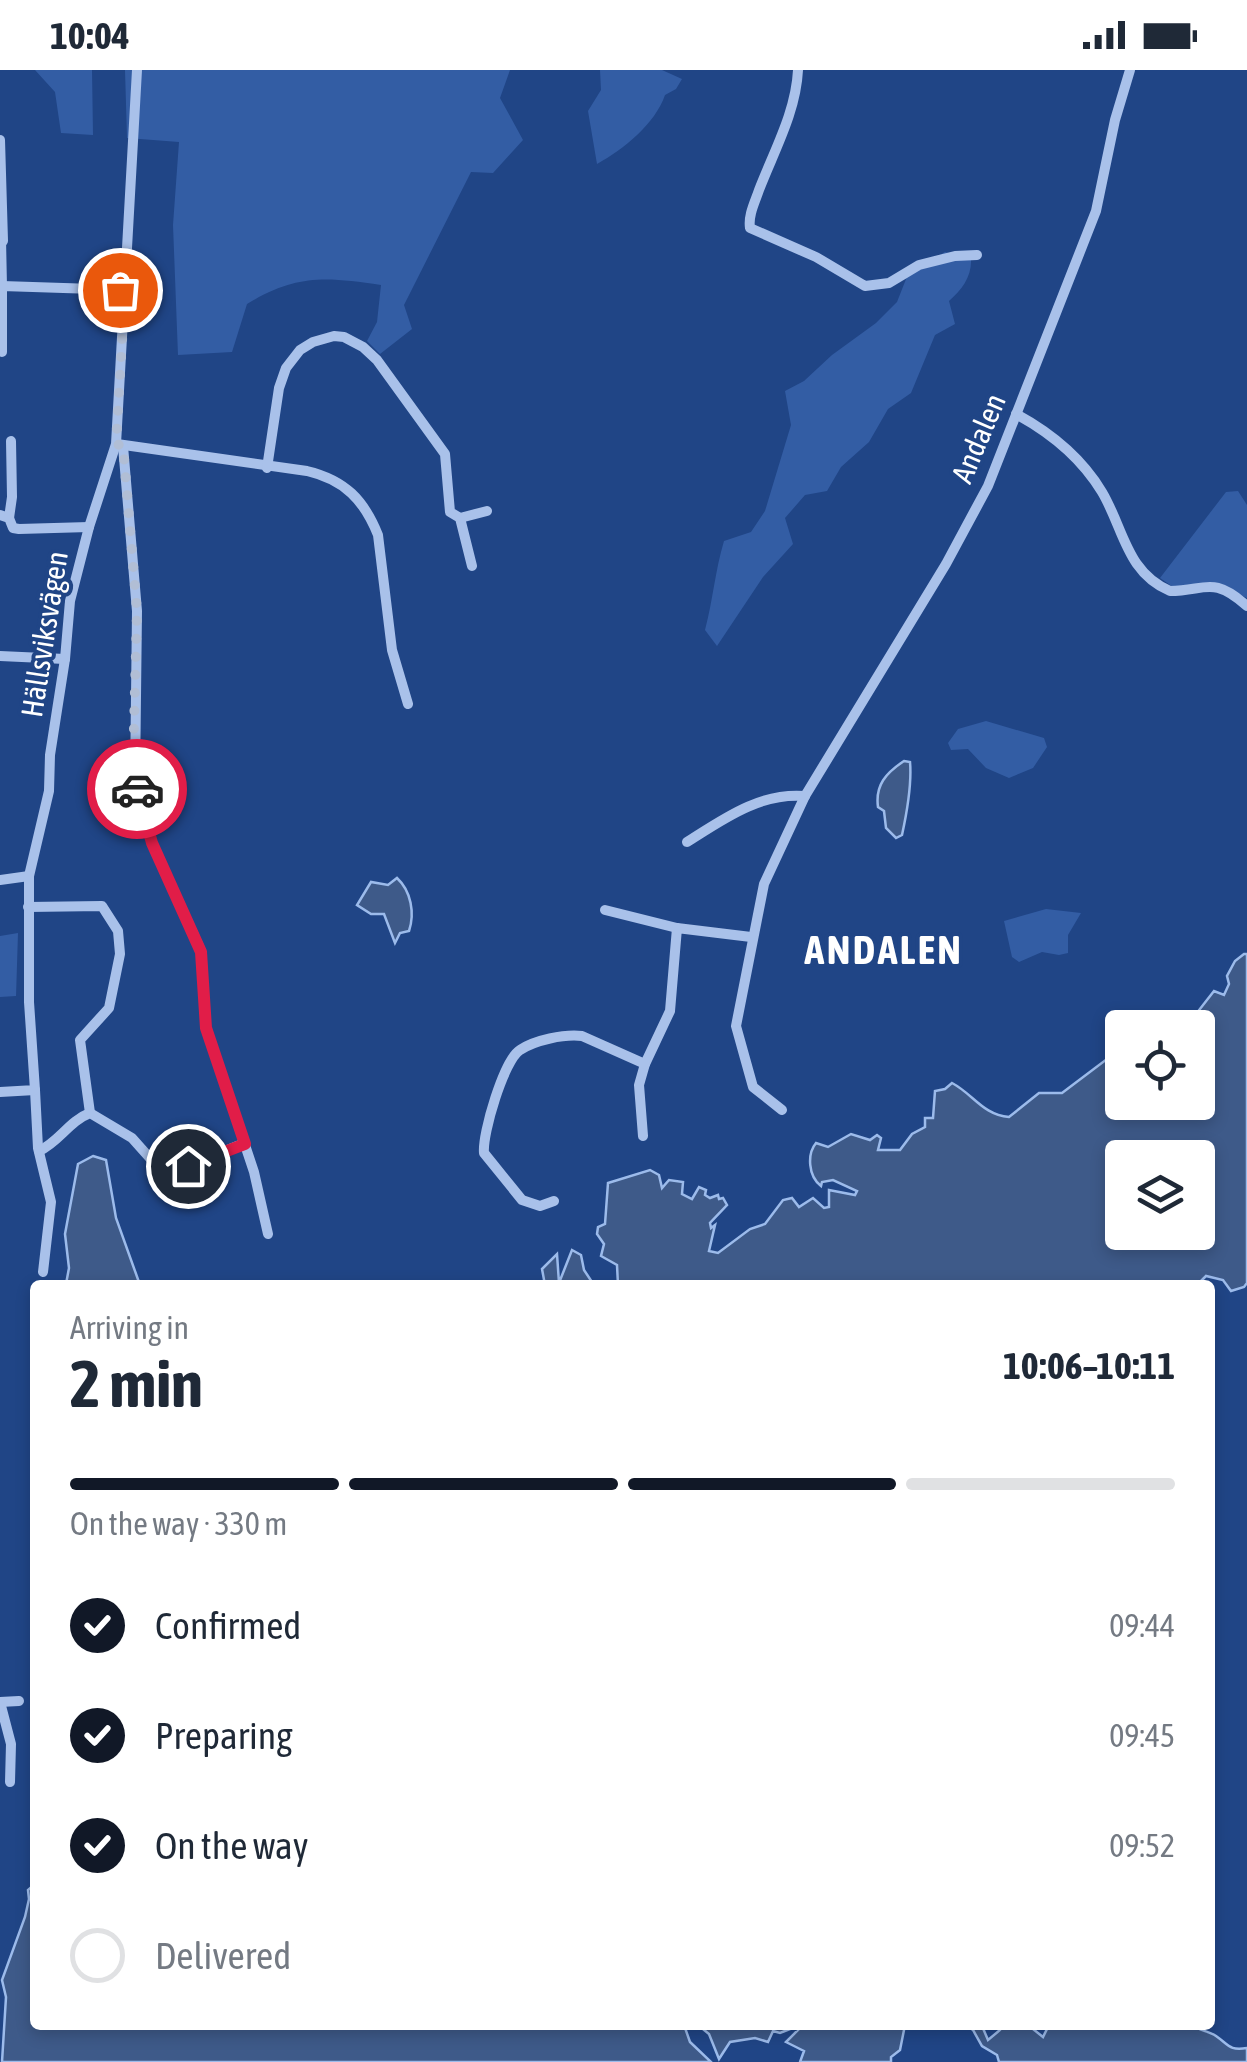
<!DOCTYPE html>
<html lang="en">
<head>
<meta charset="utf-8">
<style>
  body { margin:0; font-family:"Asap Condensed",sans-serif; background:#f2f2f3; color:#1f2937; height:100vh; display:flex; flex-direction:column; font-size:38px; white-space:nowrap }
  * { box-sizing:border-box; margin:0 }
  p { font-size:32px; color:#747a83 }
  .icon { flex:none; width:55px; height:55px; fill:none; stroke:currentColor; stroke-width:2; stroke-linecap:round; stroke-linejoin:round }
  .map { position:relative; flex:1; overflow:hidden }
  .drawer { position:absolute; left:30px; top:1210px; width:1185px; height:750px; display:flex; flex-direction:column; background:#fff; border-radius:10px; box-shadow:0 5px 15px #0003 }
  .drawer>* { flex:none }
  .fabs { position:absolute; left:1105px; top:940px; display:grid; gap:20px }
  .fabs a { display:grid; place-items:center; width:110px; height:110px; border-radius:10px; background:#fff; box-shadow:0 5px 15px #0003; font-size:50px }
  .pin { position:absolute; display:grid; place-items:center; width:85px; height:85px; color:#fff; margin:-42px; border:5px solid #fff; border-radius:50%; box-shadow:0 2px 10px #0007 }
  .courier { position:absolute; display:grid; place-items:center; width:100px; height:100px; margin:-50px; border:8px solid #e11d48; border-radius:50%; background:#fff; color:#222; box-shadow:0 2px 12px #0007 }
  .summary em { font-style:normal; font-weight:700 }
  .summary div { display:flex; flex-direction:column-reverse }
  .summary { display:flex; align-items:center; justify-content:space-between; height:170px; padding:0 40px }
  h1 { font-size:65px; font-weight:700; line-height:75px }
  .bar { display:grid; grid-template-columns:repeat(4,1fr); gap:15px 10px; align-content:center; height:120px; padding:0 40px }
  .bar i { height:12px; border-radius:8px; background:#e0e1e3 }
  .bar .current { background:#111827 }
  .bar p { grid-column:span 4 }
  ol { padding:0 40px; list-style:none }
  li { display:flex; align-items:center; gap:30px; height:110px }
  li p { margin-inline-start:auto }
  li .icon { padding:10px; border-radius:50%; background:#111827; color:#fff; stroke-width:4 }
  li:last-child { color:#747a83 }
  li i { width:55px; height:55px; border:5px solid #e0e1e3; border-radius:50% }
  .status { display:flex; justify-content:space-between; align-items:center; height:70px; padding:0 50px; background:#fff; direction:ltr }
  .status svg { height:28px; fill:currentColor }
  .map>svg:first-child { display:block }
  .green { fill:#335da4 }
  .water { fill:#3e5a89; stroke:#9cbbeb; stroke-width:2.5; fill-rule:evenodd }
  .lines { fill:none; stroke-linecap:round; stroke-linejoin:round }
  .minor { stroke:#a9c1ea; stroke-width:10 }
  .done { stroke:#b1bed5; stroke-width:10; stroke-dasharray:0 18 }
  .route { stroke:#e11d48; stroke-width:12 }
  .labels { text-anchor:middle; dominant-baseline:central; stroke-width:8; stroke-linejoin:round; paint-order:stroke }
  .street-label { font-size:30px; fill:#fff; stroke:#204586 }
  .district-label { font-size:40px; font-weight:bold; letter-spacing:2.5px; fill:#fff; stroke:#204586 }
</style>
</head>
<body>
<div class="status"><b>10:04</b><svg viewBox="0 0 49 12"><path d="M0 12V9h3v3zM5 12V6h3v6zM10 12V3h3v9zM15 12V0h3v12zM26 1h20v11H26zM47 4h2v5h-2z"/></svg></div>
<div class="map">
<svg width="1247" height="1992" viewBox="0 0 1247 1992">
  <rect width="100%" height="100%" fill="#204586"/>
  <g class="green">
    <polygon points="35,0 92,0 93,65 61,63 55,22"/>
    <path d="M125,0h385l-10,28 23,42 -30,33 -22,-1 -67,133 8,24 -32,25 -13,-13 10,-19 4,-37c-56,-8 -84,-11 -134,19l-15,48 -54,3 -5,-130 6,-83 -52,-4z"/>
    <path d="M600,0h62l20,9 -6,10 -11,6c-10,29 -41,54 -68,69l-9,-53 13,-21z"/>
    <path d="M945,182l26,7c1,17 -9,31 -22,42l6,23 -20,11 -24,58 -23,16 -19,33 -28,25 -14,24 -22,4 -20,23 8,26 -30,33 -46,69 -12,-16c8,-30 10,-59 19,-89l27,-9 14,-21 26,-86 -6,-34 19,-10 28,-26 44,-32 21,-21 11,-28z"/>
    <path d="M1238,421l9,14v93c-27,-13 -44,-16 -74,-11l-13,-9 66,-86z"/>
    <polygon points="986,651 1044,668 1047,677 1033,698 1009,708 986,698 968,679 951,680 948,673 958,659"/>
    <polygon points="1046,839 1081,843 1068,865 1068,883 1059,885 1042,882 1019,892 1012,887 1004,851"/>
    <polygon points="18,863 16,926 0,927 0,866"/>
  </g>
  <g class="water">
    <path d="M904,691l6,1c2,23 -3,50 -8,73l-6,3 -10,-10 -2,-17 -6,-4c-3,-22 8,-34 26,-46z"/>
    <path d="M397,808c14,13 18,35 12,53l-9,2 -5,10 -11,-29h-13l-14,-9 14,-23 17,3z"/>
    <path d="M1244,884h3v329l-3,4 -13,4 -8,-11 -17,-4 -9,9h-579l-1,-20 -16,-9 3,-12 -7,-10 1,-7 7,-3 3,-41 42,-13 9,5 3,13 7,-8 14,2 -1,12 10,5 7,-12 7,3 -1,5 5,3 8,-3 1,4 4,-1 4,7 -17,18 1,5 4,-3 -6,26 9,2 32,-24 15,-5 18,-24 9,-2 7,9 14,-9 11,10 5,-1v-17l26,5 2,-4 -24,-11 -11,2 -1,4c-13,-10 -14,-32 -5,-43l12,4 23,-13 19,6 7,-5 4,3 -3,12h22l12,-16 13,-7v-9h8l2,-27 10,-2 7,-6c21,11 31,32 57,34l30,-24h23l45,-34 15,3v40h76v-74l-6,-1 4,-13 18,-23 10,4 5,-11 -2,-8 8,-15zM1122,1088h76v74h-76z"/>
    <polygon points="93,1086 106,1090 116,1148 140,1215 66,1214 69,1198 65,1164 78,1094"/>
    <polygon points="572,1180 581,1185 584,1200 594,1215 545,1215 542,1199 557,1184 559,1213"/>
    <polygon points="35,1805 35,1955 684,1955 690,1972 711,1992 2,1992 6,1927 2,1910 25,1847 29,1829 28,1820 35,1814"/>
    <polygon points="698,1955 905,1955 900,1980 891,1987 891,1992 800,1992 804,1981 786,1972 798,1960 795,1957 780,1963 773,1961 768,1972 755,1968 730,1972 719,1989 709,1964"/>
    <path d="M965,1955l17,1 6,14 12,-10v-5h28l15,12 6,-12h143c8,6 17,6 24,11 13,9 13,15 31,12v14h-248l-2,-7 -15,-9 -9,-16z"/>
  </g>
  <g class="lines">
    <g class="minor">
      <path d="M798,0c-2,42 -24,81 -39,120 -4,12 -11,25 -9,38l66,29 49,29 24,-3 30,-18 36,-9 22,-1"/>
      <polyline points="0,70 3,171"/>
      <polyline points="1,169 2,216"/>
      <polyline points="2,282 2,216 125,220"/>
      <path d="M1016,344c35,19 65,43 86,78 22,37 24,80 68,99 36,0 42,-16 77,15"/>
      <path d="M117,374l190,27c38,9 57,29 71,64l14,115 16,54"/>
      <polyline points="123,376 137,541 135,712 152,773 201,881 206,958 254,1102 268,1164"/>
      <polyline points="267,398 279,318 286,298 300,280 313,272 334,266 344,267 363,277 377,290 445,384 450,442 460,448 472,496"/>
      <polyline points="0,445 9,448 13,458 19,459 89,457"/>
      <polyline points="9,448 12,427 11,371"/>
      <polyline points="460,448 487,441"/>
      <polyline points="0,586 65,589"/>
      <polyline points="124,758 126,703 132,694"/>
      <path d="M687,772c35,-22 73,-50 118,-46"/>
      <polyline points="0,810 29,806"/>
      <polyline points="28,837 102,836 118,861 120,884 109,938 80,970 90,1043"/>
      <polyline points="605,840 677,858"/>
      <polyline points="35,1020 38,1078 51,1132 43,1202"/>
      <polyline points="0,1022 35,1020 29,932 29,806 49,721 50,685 65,589 70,531 89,457 116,374 137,0"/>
      <polyline points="782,1040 753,1017 736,956 764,814 805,726 946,494 988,416 1096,141 1115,50 1130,0"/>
      <polyline points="643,1066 639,1015 645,994 670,941 677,858 751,867"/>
      <path d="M39,1081c20,-9 30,-30 51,-38l42,25 33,37 80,-32"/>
      <path d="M554,1131l-14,5 -18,-6 -38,-47c-2,-19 20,-93 36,-103 15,-10 44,-16 62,-14l63,28"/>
      <polyline points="10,1712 11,1674 0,1632 19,1631"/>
    </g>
  </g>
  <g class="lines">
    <polyline class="done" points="120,220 125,220 116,374 123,376 137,541 133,694 137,719"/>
    <polyline class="route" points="137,719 152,773 201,882 206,958 245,1074 188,1096"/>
  </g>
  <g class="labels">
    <g class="street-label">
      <text transform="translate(978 368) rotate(-67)">Andalen</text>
      <text transform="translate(44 564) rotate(-81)">Hällsviksvägen</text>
    </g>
    <g class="district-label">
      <text x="884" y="879">ANDALEN</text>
    </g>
  </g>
</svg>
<div class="fabs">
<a><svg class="icon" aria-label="locate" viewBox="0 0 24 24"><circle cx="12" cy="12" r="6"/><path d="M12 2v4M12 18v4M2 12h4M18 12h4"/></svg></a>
<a><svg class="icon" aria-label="layers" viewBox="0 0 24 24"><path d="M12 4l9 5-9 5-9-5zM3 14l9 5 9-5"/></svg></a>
</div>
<div class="pin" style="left:120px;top:220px;background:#ea580c"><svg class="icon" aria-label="bag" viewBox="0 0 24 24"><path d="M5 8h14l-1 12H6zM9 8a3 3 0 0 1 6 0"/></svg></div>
<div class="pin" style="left:188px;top:1096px;background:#1f2937"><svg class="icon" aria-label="home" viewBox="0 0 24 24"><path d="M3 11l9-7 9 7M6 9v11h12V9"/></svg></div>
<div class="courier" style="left:137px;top:719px"><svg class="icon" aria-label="car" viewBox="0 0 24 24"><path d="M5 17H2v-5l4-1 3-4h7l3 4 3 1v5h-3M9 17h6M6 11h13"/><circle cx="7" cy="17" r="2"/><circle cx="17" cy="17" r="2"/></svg></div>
<section class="drawer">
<div class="summary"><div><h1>2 min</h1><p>Arriving in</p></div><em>10:06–10:11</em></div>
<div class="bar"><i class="current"></i><i class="current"></i><i class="current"></i><i></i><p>On the way · 330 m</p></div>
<ol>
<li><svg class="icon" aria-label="check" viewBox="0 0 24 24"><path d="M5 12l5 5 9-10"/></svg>Confirmed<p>09:44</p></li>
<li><svg class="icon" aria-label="check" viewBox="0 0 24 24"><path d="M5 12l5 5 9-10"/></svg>Preparing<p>09:45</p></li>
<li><svg class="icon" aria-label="check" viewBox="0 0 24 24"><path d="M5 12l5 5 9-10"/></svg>On the way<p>09:52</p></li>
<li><i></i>Delivered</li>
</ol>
</section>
</div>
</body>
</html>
